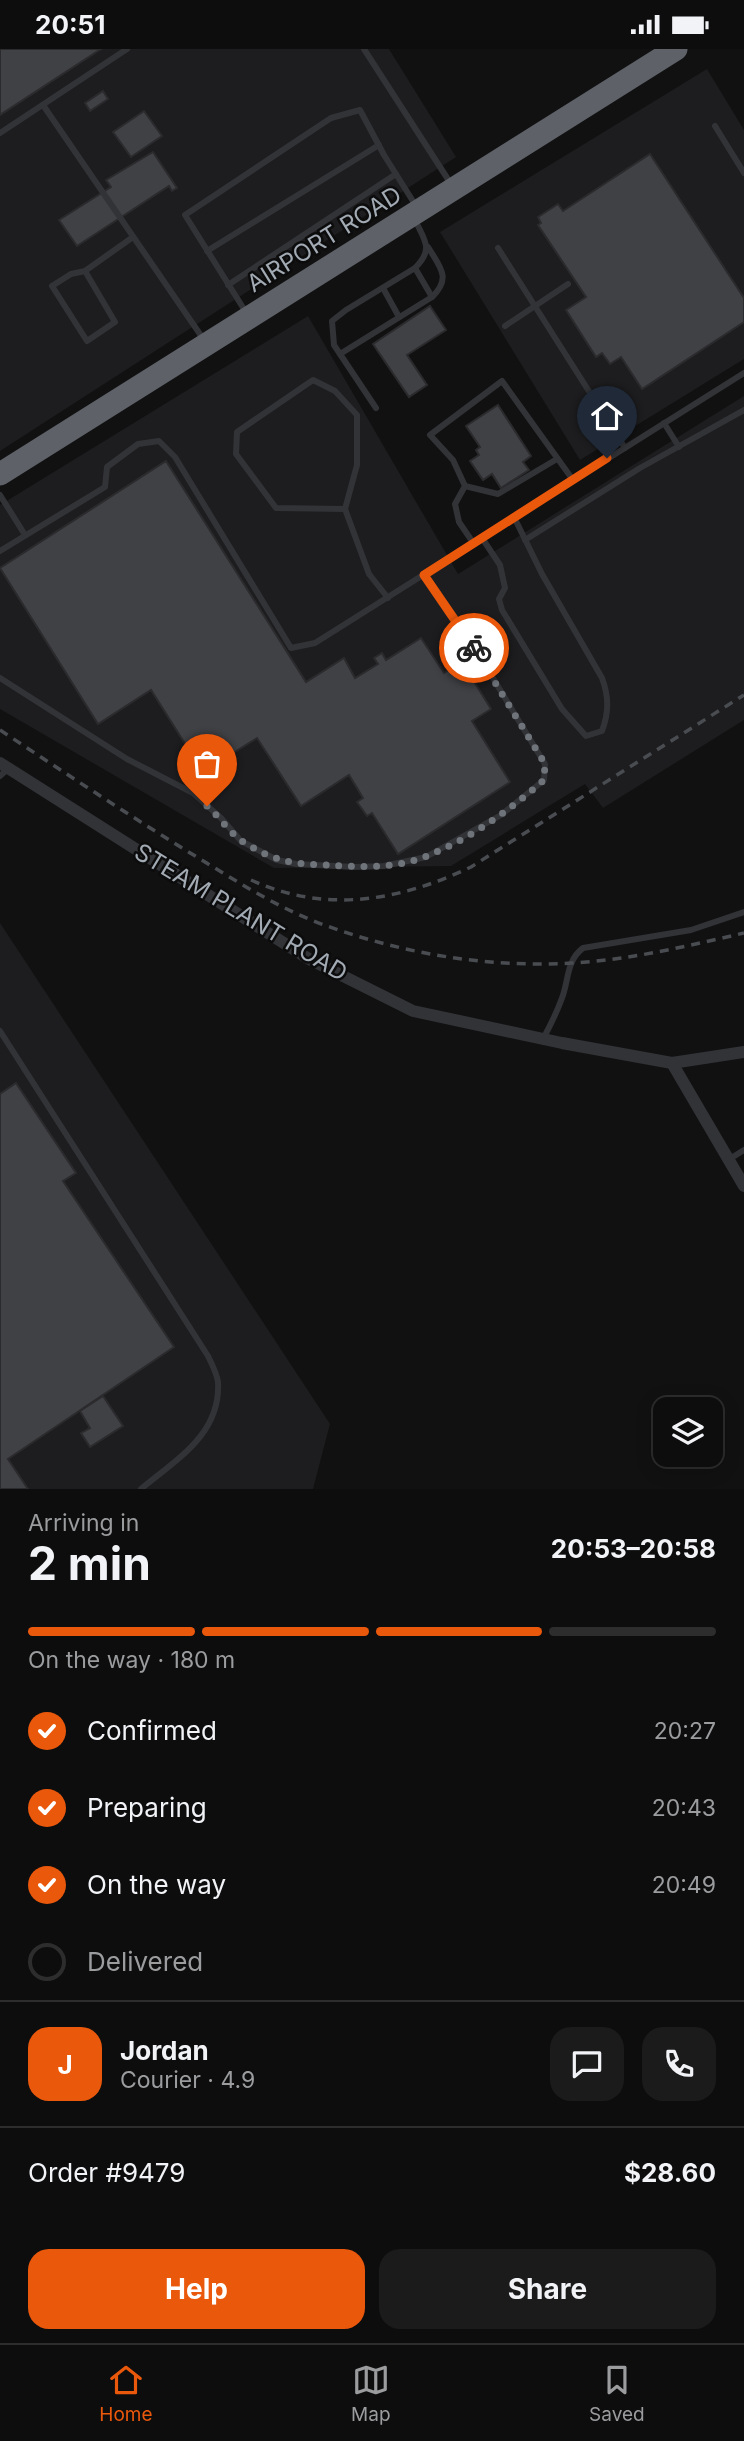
<!DOCTYPE html>
<html lang="en">
<head>
<meta charset="utf-8">
<style>
  body { margin:0; font-family:Inter,sans-serif; background:#1b1b1c; color:#f1f3f6; height:100vh; display:flex; flex-direction:column; font-size:26px; white-space:nowrap }
  * { box-sizing:border-box; margin:0 }
  p { font-size:23px; color:#9a9c9e }
  .icon { flex:none; width:38px; height:38px; fill:none; stroke:currentColor; stroke-width:2; stroke-linecap:round; stroke-linejoin:round }
  .map { position:relative; height:1440px; overflow:hidden }
  .drawer { display:flex; flex-direction:column; background:#0d0d0e; flex:1 }
  .drawer>* { flex:none }
  .controls { position:absolute; left:653px; top:1348px; display:grid; gap:14px }
  .controls a { display:grid; place-items:center; width:70px; height:70px; border-radius:14px; background:#0d0d0e; box-shadow:0 4px 18px #0003,0 0 0 2px #2d2d2e; font-size:35px }
  .pin { position:absolute; display:grid; place-items:center; width:60px; height:60px; color:#fff; margin:-72px -30px; border-radius:50% 50% 50% 0; rotate:-45deg; box-shadow:0 0 7px #0007 }
  .pin .icon { rotate:45deg }
  .courier { position:absolute; display:grid; place-items:center; width:70px; height:70px; margin:-35px; border:5px solid #ea580c; border-radius:50%; background:#fff; color:#222; box-shadow:0 2px 9px #0007 }
  .overview em { font-style:normal; font-weight:700 }
  .overview div { display:flex; flex-direction:column-reverse }
  .overview { display:flex; align-items:center; justify-content:space-between; height:119px; padding:0 28px }
  h1 { font-size:46px; font-weight:700; line-height:52px }
  .bar { display:grid; grid-template-columns:repeat(4,1fr); gap:10px 7px; align-content:center; height:84px; padding:0 28px }
  .bar i { height:9px; border-radius:5px; background:#2d2d2e }
  .bar .on { background:#ea580c }
  .bar p { grid-column:span 4 }
  .line { display:flex; align-items:center; gap:18px; padding:0 28px; border-top:2px solid #2d2d2e }
  .line div { flex:1 }
  .round { display:grid; place-items:center; flex:none; width:74px; height:74px; border-radius:21px; background:#1b1b1c }
  ol { padding:0 28px; list-style:none }
  li { display:flex; align-items:center; gap:21px; height:77px }
  li p { margin-inline-start:auto }
  li .icon { padding:7px; border-radius:50%; background:#ea580c; color:#fff; stroke-width:4 }
  li:last-child { color:#9a9c9e }
  li i { width:38px; height:38px; border:4px solid #2d2d2e; border-radius:50% }
  .button { display:flex; gap:14px; margin-top:auto; padding:14px 28px }
  .button a { flex:1; height:80px; border-radius:21px; background:#ea580c; color:#fff; font-size:28px; font-weight:700; line-height:80px; text-align:center }
  .button a+a { background:#1b1b1c; color:#f1f3f6 }
  .status { display:flex; justify-content:space-between; align-items:center; height:49px; padding:0 35px; background:#0d0d0e; direction:ltr }
  .status svg { height:19px; fill:currentColor }
  .tabs { display:flex; justify-content:space-around; align-items:center; height:98px; border-top:2px solid #2d2d2e; background:#0d0d0e; font-size:19px; color:#9a9c9e }
  .tabs a { display:grid; justify-items:center; gap:4px }
  .tabs .on { color:#ea580c }
  .map>svg:first-child { display:block }
  .built { fill:#1d1d1f }
  .building { fill:#404145; stroke:#2b2b2e; stroke-width:2 }
  .lines { fill:none; stroke-linecap:round; stroke-linejoin:round }
  .lane { stroke:#323337; stroke-width:6 }
  .street { stroke:#323337; stroke-width:12 }
  .highway { stroke:#5e6268; stroke-width:23 }
  .rail { stroke:#494c50; stroke-width:3.5; stroke-dasharray:9 7; stroke-linecap:butt }
  .done { stroke:#6f747b; stroke-width:7; stroke-dasharray:0 12.6 }
  .route { stroke:#ea580c; stroke-width:9 }
  .labels { text-anchor:middle; dominant-baseline:central; stroke-width:5; stroke-linejoin:round; paint-order:stroke }
  .street-label { font-size:24px; fill:#a2aab3; stroke:#0c0c0d }
</style>
</head>
<body>
<div class="status"><b>20:51</b><svg viewBox="0 0 49 12"><path d="M0 12V9h3v3zM5 12V6h3v6zM10 12V3h3v9zM15 12V0h3v12zM26 1h20v11H26zM47 4h2v5h-2z"/></svg></div>
<div class="map">
<svg width="744" height="1440" viewBox="0 0 744 1440">
  <rect width="100%" height="100%" fill="#111112"/>
  <g class="built">
    <polygon points="0,0 389,0 456,108 0,402"/>
    <polygon points="707,20 744,81 744,310 580,411 440,183"/>
    <polygon points="308,267 458,525 744,347 744,671 603,759 585,735 451,817 274,819 0,660 0,456"/>
    <polygon points="0,874 330,1375 313,1440 0,1440"/>
  </g>
  <g class="building">
    <polygon points="0,0 101,0 0,66"/>
    <polygon points="103,42 108,50 90,62 85,54"/>
    <polygon points="144,62 162,87 131,108 113,83"/>
    <polygon points="153,103 177,139 172,142 169,137 77,197 59,171 111,138 106,131"/>
    <polygon points="650,105 744,249 744,273 642,340 621,308 610,315 602,304 596,308 566,261 586,248 538,176 541,174 538,168 558,155 563,162"/>
    <polygon points="430,257 446,281 407,306 427,336 409,348 373,295"/>
    <polygon points="498,356 531,407 523,413 529,421 501,439 492,425 483,431 470,412 479,406 476,401 480,398 466,377"/>
    <polygon points="166,412 306,633 344,609 355,629 378,615 374,609 382,604 386,611 421,589 444,624 462,613 491,660 472,672 510,733 398,805 372,764 367,767 357,753 363,749 349,726 301,757 257,689 203,723 151,641 98,675 0,519"/>
    <polygon points="16,1034 76,1124 63,1132 174,1298 8,1410 28,1440 0,1440 0,1045"/>
    <polygon points="103,1347 123,1377 90,1398 81,1384 90,1379 80,1362"/>
  </g>
  <g class="lines">
    <g class="lane">
      <polyline points="364,0 451,135"/>
      <polyline points="43,56 204,291"/>
      <polyline points="715,77 744,124"/>
      <polyline points="0,84 127,0"/>
      <polyline points="498,199 625,399"/>
      <polyline points="207,202 379,96"/>
      <polyline points="415,219 432,248"/>
      <polyline points="85,222 71,225 52,237 87,292 115,273 85,222 133,188"/>
      <polyline points="228,236 396,125"/>
      <polyline points="383,239 399,268"/>
      <polyline points="247,265 185,166 331,69 360,61 384,106 416,157"/>
      <polyline points="505,277 568,235"/>
      <path d="M340,305l92,-57c20,-19 8,-30 -4,-50"/>
      <path d="M376,359l-42,-63 -2,-24 14,-11 69,-42c19,-19 10,-27 0,-48"/>
      <polyline points="664,374 679,398"/>
      <polyline points="465,437 498,445 557,410"/>
      <polyline points="0,446 25,486"/>
      <polyline points="345,460 276,459 236,405 237,383 313,331 335,342 357,366 357,416 345,460 369,525 388,549"/>
      <path d="M482,489l18,27 5,23 -6,11 3,11 60,99 24,27 16,-5c7,-19 7,-34 0,-53l-60,-104 -28,-57"/>
      <polyline points="525,491 640,419 744,361"/>
      <polyline points="474,495 459,473 455,455 465,437 453,411 430,386 502,332 573,431"/>
      <polyline points="0,502 105,438 107,418 138,395 159,392 175,408 291,599 315,594 744,324"/>
      <polyline points="0,629 127,710 193,744 221,769 241,792 277,811 296,815 355,818 384,817 426,808 501,766 544,731 545,715 468,588 424,526"/>
      <polyline points="0,727 9,719"/>
      <path d="M0,982l208,325c4,8 9,18 10,26 3,52 -41,77 -77,107"/>
      <path d="M543,990c7,-13 14,-27 19,-41 7,-18 4,-37 21,-50l108,-18 53,-18"/>
      <polyline points="728,1111 744,1101"/>
    </g>
    <g class="street">
      <polyline points="0,714 309,910 413,962 562,994 672,1014 744,1003"/>
      <polyline points="672,1014 744,1137"/>
    </g>
    <polyline class="highway" points="0,425 676,0"/>
    <g class="rail">
      <path d="M0,681c68,45 136,90 205,132 39,24 79,49 122,64 78,28 162,42 245,37 58,-3 115,-17 172,-30"/>
      <path d="M251,831c75,34 148,21 220,-13l273,-172"/>
    </g>
  </g>
  <g class="lines">
    <path class="done" d="M207,757c13,11 24,29 38,37 29,18 48,21 81,22 33,2 70,4 101,-9 43,-17 83,-46 117,-76l1,-16 -71,-116"/>
    <polyline class="route" points="474,599 424,526 607,409"/>
  </g>
  <g class="labels">
    <g class="street-label">
      <text transform="translate(324 190) rotate(-32)">AIRPORT ROAD</text>
      <text transform="translate(241 863) rotate(31)">STEAM PLANT ROAD</text>
    </g>
  </g>
</svg>
<div class="controls">
<a><svg class="icon" aria-label="layers" viewBox="0 0 24 24"><path d="M12 4l9 5-9 5-9-5zM3 14l9 5 9-5"/></svg></a>
</div>
<div class="pin" style="left:207px;top:757px;background:#ea580c"><svg class="icon" aria-label="bag" viewBox="0 0 24 24"><path d="M5 8h14l-1 12H6zM9 8a3 3 0 0 1 6 0"/></svg></div>
<div class="pin" style="left:607px;top:409px;background:#1f2937"><svg class="icon" aria-label="home" viewBox="0 0 24 24"><path d="M3 11l9-7 9 7M6 9v11h12V9"/></svg></div>
<div class="courier" style="left:474px;top:599px"><svg class="icon" aria-label="bike" viewBox="0 0 24 24"><circle cx="6" cy="16" r="4"/><circle cx="18" cy="16" r="4"/><path d="M6 16l4-8h5l3 8M10 8l3 8H6M13 5h3"/></svg></div>
</div>
<section class="drawer">
<div class="overview"><div><h1>2 min</h1><p>Arriving in</p></div><em>20:53–20:58</em></div>
<div class="bar"><i class="on"></i><i class="on"></i><i class="on"></i><i></i><p>On the way · 180 m</p></div>
<ol>
<li><svg class="icon" aria-label="check" viewBox="0 0 24 24"><path d="M5 12l5 5 9-10"/></svg>Confirmed<p>20:27</p></li>
<li><svg class="icon" aria-label="check" viewBox="0 0 24 24"><path d="M5 12l5 5 9-10"/></svg>Preparing<p>20:43</p></li>
<li><svg class="icon" aria-label="check" viewBox="0 0 24 24"><path d="M5 12l5 5 9-10"/></svg>On the way<p>20:49</p></li>
<li><i></i>Delivered</li>
</ol>
<div class="line" style="height:126px"><b class="round" style="background:#ea580c;color:#fff">J</b><div><b>Jordan</b><p>Courier · 4.9</p></div><a class="round"><svg class="icon" aria-label="chat" viewBox="0 0 24 24"><path d="M4 5h16v11H9l-5 4z"/></svg></a><a class="round"><svg class="icon" aria-label="phone" viewBox="0 0 24 24"><path d="M5 4h4l2 5-3 2q2 4 5 5l2-3 5 2v4C11 20 4 13 5 4z"/></svg></a></div>
<div class="line" style="height:91px"><div>Order #9479</div><b>$28.60</b></div>
<div class="button"><a>Help</a><a>Share</a></div>
</section>
<nav class="tabs">
<a class="on"><svg class="icon" aria-label="home" viewBox="0 0 24 24"><path d="M3 11l9-7 9 7M6 9v11h12V9"/></svg>Home</a>
<a><svg class="icon" aria-label="map" viewBox="0 0 24 24"><path d="M3 6l6-2 6 2 6-2v14l-6 2-6-2-6 2zM9 4v14M15 6v14"/></svg>Map</a>
<a><svg class="icon" aria-label="saved" viewBox="0 0 24 24"><path d="M7 4h10v16l-5-4-5 4z"/></svg>Saved</a>
</nav>
</body>
</html>
